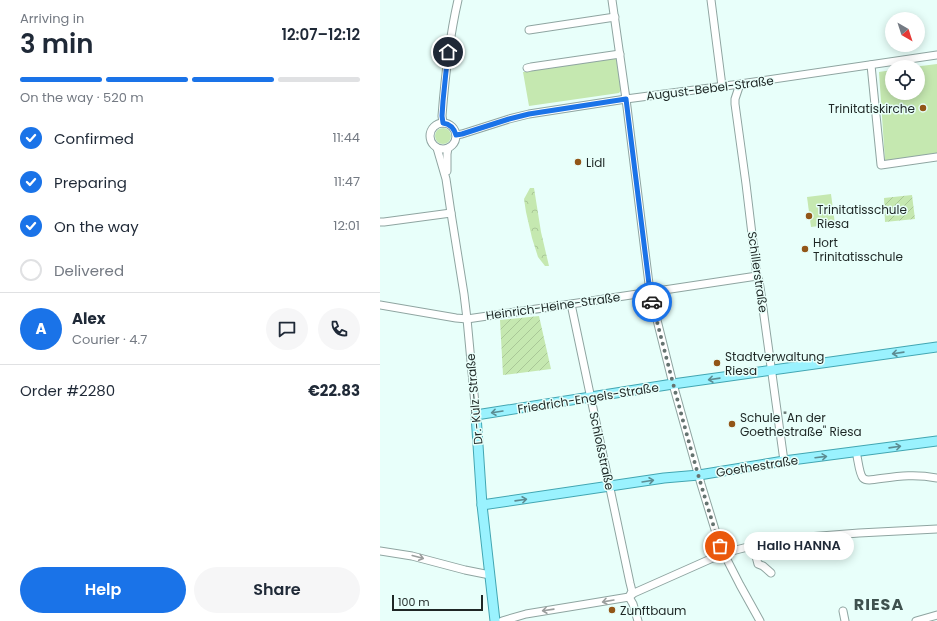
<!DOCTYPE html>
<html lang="en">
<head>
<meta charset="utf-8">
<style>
  body { margin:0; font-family:Poppins,sans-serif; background:#f6f6f7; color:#1f2937; height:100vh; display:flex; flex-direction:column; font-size:15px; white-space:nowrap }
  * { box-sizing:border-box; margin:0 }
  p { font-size:13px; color:#747a83 }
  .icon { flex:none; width:22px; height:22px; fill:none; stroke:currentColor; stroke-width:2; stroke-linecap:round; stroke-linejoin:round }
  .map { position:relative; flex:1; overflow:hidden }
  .panel { display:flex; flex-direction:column; background:#fff; width:380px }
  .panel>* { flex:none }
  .needle { width:26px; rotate:141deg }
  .controls { position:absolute; left:505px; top:12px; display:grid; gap:8px }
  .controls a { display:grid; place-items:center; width:40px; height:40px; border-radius:50%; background:#fff; box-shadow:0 2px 10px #0003; font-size:20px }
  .scale { position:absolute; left:12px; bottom:10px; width:91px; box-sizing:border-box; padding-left:4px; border:2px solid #1e2725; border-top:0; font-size:11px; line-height:14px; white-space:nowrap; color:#1e2725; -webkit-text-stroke:3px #e8fffa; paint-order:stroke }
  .pin { position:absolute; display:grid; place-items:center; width:34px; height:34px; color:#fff; margin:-17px; border:2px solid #fff; border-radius:50%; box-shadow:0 1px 4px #0007 }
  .courier { position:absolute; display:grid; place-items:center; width:40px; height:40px; margin:-20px; border:3px solid #1a73e8; border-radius:50%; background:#fff; color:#222; box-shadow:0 1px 5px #0007 }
  .bubble { position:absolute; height:28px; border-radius:14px; background:#fff; box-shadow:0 2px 10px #0003; font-size:13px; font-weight:600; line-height:28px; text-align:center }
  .overview em { font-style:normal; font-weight:600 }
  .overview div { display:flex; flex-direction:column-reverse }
  .overview { display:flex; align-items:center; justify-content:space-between; height:68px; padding:0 20px }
  h1 { font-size:26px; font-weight:600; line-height:30px }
  .bar { display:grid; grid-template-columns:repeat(4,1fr); gap:6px 4px; align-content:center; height:48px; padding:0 20px }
  .bar i { height:5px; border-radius:3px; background:#e0e1e3 }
  .bar .on { background:#1a73e8 }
  .bar p { grid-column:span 4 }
  .line { display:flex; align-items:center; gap:10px; padding:0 20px; border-top:1px solid #e0e1e3 }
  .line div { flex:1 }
  .round { display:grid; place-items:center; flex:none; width:42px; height:42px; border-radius:21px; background:#f6f6f7 }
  ol { padding:0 20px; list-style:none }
  li { display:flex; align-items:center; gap:12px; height:44px }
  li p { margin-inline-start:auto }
  li .icon { padding:4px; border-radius:50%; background:#1a73e8; color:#fff; stroke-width:4 }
  li:last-child { color:#747a83 }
  li i { width:22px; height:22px; border:2px solid #e0e1e3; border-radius:50% }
  .button { display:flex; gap:8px; margin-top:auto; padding:8px 20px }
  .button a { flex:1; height:46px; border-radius:24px; background:#1a73e8; color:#fff; font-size:16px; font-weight:600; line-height:46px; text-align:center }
  .button a+a { background:#f6f6f7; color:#1f2937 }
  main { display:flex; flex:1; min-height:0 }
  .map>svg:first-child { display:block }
  .grass { fill:#c5e8b0 }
  .forest { fill:url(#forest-crowns) }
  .garden { fill:url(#garden-furrows) }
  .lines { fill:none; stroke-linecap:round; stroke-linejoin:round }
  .minor-casing { stroke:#8fa5a1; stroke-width:9 }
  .major-casing { stroke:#42a6b2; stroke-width:11 }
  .minor { stroke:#fff; stroke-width:7 }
  .major { stroke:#9af2fe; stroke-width:9 }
  .oneway { stroke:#5c8c92 }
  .oneway2 { stroke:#9a9e9d }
  .done { stroke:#657370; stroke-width:4; stroke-dasharray:0 7.2 }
  .route { stroke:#1a73e8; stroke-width:5 }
  .poi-dot { fill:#925618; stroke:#e8fffa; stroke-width:1.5 }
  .labels { text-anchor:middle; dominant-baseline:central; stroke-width:3; stroke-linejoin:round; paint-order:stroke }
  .street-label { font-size:12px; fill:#1e2725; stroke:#e8fffa }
  .poi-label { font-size:12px; fill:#1e2725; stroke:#e8fffa; text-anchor:start }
  .district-label { font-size:16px; font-weight:bold; letter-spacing:1px; fill:#3e514e; stroke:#e8fffa }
</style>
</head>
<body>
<main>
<section class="panel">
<div class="overview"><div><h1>3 min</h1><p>Arriving in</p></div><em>12:07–12:12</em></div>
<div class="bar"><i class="on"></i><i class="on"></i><i class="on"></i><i></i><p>On the way · 520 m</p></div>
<ol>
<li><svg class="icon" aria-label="check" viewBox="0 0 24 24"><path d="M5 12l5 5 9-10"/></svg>Confirmed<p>11:44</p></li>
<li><svg class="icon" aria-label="check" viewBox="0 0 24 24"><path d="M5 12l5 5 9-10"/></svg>Preparing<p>11:47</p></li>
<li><svg class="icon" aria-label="check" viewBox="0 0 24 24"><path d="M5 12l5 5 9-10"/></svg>On the way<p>12:01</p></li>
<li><i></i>Delivered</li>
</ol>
<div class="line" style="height:72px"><b class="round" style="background:#1a73e8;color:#fff">A</b><div><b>Alex</b><p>Courier · 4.7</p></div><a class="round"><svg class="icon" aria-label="chat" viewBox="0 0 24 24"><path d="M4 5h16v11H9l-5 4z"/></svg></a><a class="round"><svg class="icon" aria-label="phone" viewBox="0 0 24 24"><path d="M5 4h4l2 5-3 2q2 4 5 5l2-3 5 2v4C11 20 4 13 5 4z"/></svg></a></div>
<div class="line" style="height:52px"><div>Order #2280</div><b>€22.83</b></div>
<div class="button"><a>Help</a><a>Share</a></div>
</section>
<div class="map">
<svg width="557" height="621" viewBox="0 0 557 621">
  <defs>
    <pattern id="forest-crowns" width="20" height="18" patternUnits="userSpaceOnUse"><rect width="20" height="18" fill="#c5e8b0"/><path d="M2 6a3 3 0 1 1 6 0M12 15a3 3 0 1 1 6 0" fill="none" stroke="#a9c797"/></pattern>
    <pattern id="garden-furrows" width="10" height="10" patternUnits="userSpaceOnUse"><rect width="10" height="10" fill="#c5e8b0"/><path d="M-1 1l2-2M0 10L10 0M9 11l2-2" fill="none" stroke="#a9c797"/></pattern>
  </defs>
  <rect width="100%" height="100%" fill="#e8fffa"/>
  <g class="grass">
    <polygon points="236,57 241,90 239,93 149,106 143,72 146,72 150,69"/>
    <polygon points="557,64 557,153 505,161 499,72 512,70 512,93 538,93 538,67 533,67"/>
    <circle cx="63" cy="136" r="8"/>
    <polygon points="451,194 455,224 431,227 427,197"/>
  </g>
  <polygon class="forest" points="150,188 154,188 161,232 169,266 165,266 158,257 152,238 146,212 144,199"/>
  <g class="garden">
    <polygon points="532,195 535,219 505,222 504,198"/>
    <polygon points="159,316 171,369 123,375 120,320"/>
  </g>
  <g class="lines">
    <defs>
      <g id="minor">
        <polyline points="232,0 246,99 270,292 293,384 321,484 340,546 360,585 380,621"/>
        <polyline points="331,0 342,86"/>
        <polyline points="149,30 235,17"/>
        <polyline points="491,65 501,165 557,157"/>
        <polyline points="147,68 151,67 240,54"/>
        <polyline points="360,84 355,99 355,104 366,184 377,276 379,281 381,294 404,461"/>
        <circle cx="63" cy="136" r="13"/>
        <path d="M63,123l-1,-7c3,-39 7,-77 16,-116"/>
        <polyline points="76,135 82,134 129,119 149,114 246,99 360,84 557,55"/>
        <polyline points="57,148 66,179 71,213 84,294 87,319 96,415"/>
        <polyline points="67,171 67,154 68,148"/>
        <polyline points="0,222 4,222 71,213"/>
        <polyline points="191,304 250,583 252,591 249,597"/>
        <polyline points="0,305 76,318 87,319 191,304 377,276"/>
        <path d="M476,452c2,6 3,22 7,26 2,2 4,2 6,2 25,-3 43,-7 68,-2"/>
        <polyline points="373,545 378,564 383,566 391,573"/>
        <polyline points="0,551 32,556 85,570 110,575"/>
        <polyline points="249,597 253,604 258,621"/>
        <polyline points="463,611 465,621"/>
        <polyline points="122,621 146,614 207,604 249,597 254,593 344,553 395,540 415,538 479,533 557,529"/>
        <polyline points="536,621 557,615"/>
      </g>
      <g id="major">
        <polyline points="102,505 284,478 319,475 404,461 557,441"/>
        <polyline points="115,621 102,505 96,415 293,384 557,347"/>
      </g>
    </defs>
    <use href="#minor" class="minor-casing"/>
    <use href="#major" class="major-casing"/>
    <use href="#minor" class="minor"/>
    <use href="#major" class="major"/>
  </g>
  <defs><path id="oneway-shaft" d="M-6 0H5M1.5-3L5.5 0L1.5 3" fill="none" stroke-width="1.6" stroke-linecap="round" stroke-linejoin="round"/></defs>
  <g class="oneway">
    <use href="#oneway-shaft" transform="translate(518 353) rotate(172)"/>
    <use href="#oneway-shaft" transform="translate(334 379) rotate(172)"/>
    <use href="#oneway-shaft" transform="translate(117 412) rotate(171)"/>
    <use href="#oneway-shaft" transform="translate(515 447) rotate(-8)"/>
    <use href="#oneway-shaft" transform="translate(441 457) rotate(-7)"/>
    <use href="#oneway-shaft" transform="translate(268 481) rotate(-9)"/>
    <use href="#oneway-shaft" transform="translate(141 500) rotate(-8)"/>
  </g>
  <g class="oneway2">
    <use href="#oneway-shaft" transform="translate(38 557) rotate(15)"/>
    <use href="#oneway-shaft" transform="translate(228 601) rotate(170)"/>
    <use href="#oneway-shaft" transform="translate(168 610) rotate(172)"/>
  </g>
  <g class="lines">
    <path class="done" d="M272,302c21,82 42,164 68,244"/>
    <path class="route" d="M68,52l-5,49 -1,15 1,7c7,1 11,5 13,12l6,-1 47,-15 20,-5 97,-15 24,193 2,10"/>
  </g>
  <g class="poi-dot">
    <circle cx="543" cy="108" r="4"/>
    <circle cx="198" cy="162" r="4"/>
    <circle cx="429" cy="216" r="4"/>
    <circle cx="425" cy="249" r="4"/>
    <circle cx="337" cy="363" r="4"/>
    <circle cx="352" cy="424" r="4"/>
    <circle cx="232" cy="610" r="4"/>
  </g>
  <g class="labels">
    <g class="street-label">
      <text transform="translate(330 88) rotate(-7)">August-Bebel-Straße</text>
      <text transform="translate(378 272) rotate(82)">Schillerstraße</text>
      <text transform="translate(173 306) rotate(-8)">Heinrich-Heine-Straße</text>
      <text transform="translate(208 398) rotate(-9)">Friedrich-Engels-Straße</text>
      <text transform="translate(94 399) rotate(-95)">Dr.-Külz-Straße</text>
      <text transform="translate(222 451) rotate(78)">Schloßstraße</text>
      <text transform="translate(377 466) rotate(-9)">Goethestraße</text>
    </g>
    <g class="poi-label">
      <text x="535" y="108" text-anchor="end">Trinitatiskirche</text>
      <text x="206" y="162">Lidl</text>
      <text x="437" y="209">Trinitatisschule<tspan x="437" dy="14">Riesa</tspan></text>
      <text x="433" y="242">Hort<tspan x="433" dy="14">Trinitatisschule</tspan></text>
      <text x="345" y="356">Stadtverwaltung<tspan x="345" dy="14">Riesa</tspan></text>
      <text x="360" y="417">Schule "An der<tspan x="360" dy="14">Goethestraße" Riesa</tspan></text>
      <text x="240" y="610">Zunftbaum</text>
    </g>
    <g class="district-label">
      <text x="499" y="604">RIESA</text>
    </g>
  </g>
</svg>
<div class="controls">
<a><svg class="needle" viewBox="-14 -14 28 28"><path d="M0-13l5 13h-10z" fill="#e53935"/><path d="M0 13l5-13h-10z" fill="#747a83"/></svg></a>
<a><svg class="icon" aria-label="locate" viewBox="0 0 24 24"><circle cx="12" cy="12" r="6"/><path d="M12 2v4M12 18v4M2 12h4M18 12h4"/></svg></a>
</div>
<div class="scale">100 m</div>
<div class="pin" style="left:340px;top:546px;background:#ea580c"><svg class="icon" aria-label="bag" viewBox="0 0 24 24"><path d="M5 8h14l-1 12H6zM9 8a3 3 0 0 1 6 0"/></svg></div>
<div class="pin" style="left:68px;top:52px;background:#1f2937"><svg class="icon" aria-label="home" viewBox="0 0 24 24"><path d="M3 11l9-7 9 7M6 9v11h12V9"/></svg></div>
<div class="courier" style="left:272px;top:302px"><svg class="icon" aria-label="car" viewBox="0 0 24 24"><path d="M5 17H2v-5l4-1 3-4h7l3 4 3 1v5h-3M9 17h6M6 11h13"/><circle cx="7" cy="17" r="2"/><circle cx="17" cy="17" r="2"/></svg></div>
<div class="bubble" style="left:364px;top:532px;width:110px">Hallo HANNA</div>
</div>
</main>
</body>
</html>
